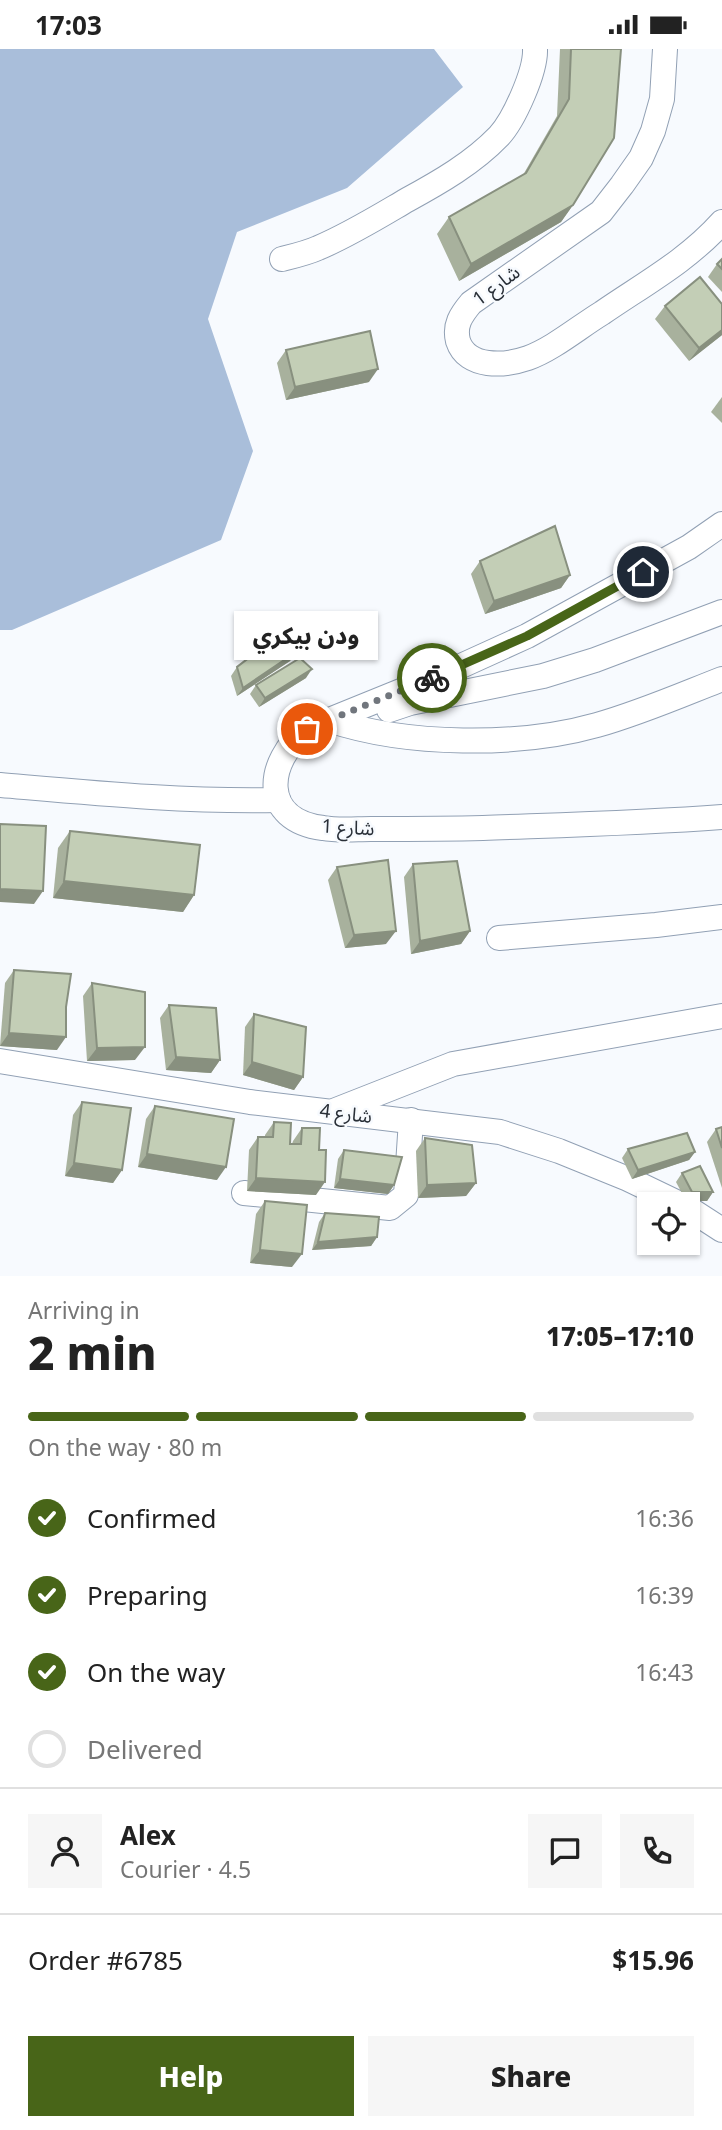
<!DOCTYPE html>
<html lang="en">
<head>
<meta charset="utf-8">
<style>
  body { margin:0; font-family:"Noto Sans","Noto Sans Arabic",sans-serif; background:#f6f6f6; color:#222; height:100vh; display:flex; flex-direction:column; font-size:26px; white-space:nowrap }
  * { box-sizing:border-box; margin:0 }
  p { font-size:23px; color:#767676 }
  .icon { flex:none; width:38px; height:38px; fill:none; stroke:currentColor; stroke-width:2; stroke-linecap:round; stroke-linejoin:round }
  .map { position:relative; height:1227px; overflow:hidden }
  .drawer { display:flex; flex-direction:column; background:#fff; flex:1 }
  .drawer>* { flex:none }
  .fabs { position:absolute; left:637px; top:1143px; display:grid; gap:14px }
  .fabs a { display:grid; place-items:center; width:63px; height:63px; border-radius:0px; background:#fff; box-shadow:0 2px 5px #0004; font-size:35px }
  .pin { position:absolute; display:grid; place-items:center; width:60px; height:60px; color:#fff; margin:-30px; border:4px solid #fff; border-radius:50%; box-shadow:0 2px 7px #0007 }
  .courier { position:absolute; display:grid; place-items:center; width:70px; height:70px; margin:-35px; border:5px solid #486518; border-radius:50%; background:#fff; color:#222; box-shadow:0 2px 9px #0007 }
  .bubble { position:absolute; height:49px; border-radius:0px; background:#fff; box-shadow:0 2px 5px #0004; font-size:23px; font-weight:800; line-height:49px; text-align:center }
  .headline em { font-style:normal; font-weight:800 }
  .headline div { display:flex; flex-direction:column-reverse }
  .headline { display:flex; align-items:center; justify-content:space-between; height:119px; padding:0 28px }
  h1 { font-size:46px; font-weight:800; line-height:52px }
  .bar { display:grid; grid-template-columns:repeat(4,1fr); gap:10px 7px; align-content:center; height:84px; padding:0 28px }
  .bar i { height:9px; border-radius:5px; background:#e0e0e0 }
  .bar .selected { background:#486518 }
  .bar p { grid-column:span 4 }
  .line { display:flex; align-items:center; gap:18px; padding:0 28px; border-top:2px solid #e0e0e0 }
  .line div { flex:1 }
  .round { display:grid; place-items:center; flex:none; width:74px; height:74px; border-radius:0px; background:#f6f6f6 }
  ol { padding:0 28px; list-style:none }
  li { display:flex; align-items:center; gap:21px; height:77px }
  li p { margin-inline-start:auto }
  li .icon { padding:7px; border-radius:50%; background:#486518; color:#fff; stroke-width:4 }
  li:last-child { color:#767676 }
  li i { width:38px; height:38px; border:4px solid #e0e0e0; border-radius:50% }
  .button { display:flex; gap:14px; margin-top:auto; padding:14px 28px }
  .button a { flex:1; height:80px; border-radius:0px; background:#486518; color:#fff; font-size:28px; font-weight:800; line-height:80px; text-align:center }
  .button a+a { background:#f6f6f6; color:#222 }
  .status { display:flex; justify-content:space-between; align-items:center; height:49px; padding:0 35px; background:#fff; direction:ltr }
  .status svg { height:19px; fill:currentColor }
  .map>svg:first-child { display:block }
  .forest { fill:#a9beda }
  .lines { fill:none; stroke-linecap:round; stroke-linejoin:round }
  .minor-casing { stroke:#91a0b4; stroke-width:26 }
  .minor { stroke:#fff; stroke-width:24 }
  .wall { fill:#a8b19d }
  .shaded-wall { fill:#88907f }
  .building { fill:#c3ceb6; stroke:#88907f; stroke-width:2 }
  .done { stroke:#71767d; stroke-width:7; stroke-dasharray:0 12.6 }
  .route { stroke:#486518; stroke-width:9 }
  .labels { text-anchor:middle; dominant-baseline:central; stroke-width:5; stroke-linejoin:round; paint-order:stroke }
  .street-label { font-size:19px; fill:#292f37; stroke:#f7fafe }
</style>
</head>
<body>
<div class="status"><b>17:03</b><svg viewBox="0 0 49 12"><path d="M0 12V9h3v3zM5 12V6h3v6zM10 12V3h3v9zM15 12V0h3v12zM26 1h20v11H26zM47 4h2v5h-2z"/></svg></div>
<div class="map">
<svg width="722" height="1227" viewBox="0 0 722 1227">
  <rect width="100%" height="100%" fill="#f7fafe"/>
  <polygon class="forest" points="0,0 434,0 463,38 347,139 237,183 208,270 253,402 221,491 12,581 0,581"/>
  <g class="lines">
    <defs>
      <g id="minor">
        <path d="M665,0l-3,50 -9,32 -12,27 -19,27 -21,27 -130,91c-10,12 -17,22 -13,38 9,28 47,25 70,17 25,-9 51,-31 74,-45 42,-29 85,-52 120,-91"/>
        <path d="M282,210c12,-3 25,-6 36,-11 31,-13 60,-31 89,-48 33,-18 66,-37 92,-64 15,-16 37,-65 36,-87"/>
        <path d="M722,475l-33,23 -162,89 -77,35 -143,58c-42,33 -47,91 16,99 16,3 33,1 48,1 38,0 75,0 112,-1 80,-3 159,-5 239,-11"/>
        <polyline points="389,661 410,654 543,627 595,611 722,563"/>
        <path d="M329,671c78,26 190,27 268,5 43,-12 84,-30 125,-46"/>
        <path d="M0,736c93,8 185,17 278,15"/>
        <polyline points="499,889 656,876 722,868"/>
        <polyline points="0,1012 250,1053 500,1083 559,1102 628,1130 680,1155"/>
        <polyline points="336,1061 453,1015 722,967"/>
        <polyline points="244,1144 390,1159 406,1146 411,1071"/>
        <polyline points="688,1159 722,1181"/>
      </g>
    </defs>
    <use href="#minor" class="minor-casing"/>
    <use href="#minor" class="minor"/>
  </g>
  <g class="wall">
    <polygon points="560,0 621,0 573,156 561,173 459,232 437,185 449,168 523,126 557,67"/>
    <polygon points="722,210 722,243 708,228 717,215"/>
    <polygon points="722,255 722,286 689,312 655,270 665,257"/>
    <polygon points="286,301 369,333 286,351 277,314"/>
    <polygon points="722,348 722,374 711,363"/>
    <polygon points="480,512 570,526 561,539 485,565 471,525"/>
    <polygon points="296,603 290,612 237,647 231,627 237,618"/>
    <polygon points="306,629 259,658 250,645 256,636"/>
    <polygon points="70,782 194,846 183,863 53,849 58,799"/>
    <polygon points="413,815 470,882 461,895 411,905 404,828"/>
    <polygon points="337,818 386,895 345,899 328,831"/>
    <polygon points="14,921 57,1001 0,997 5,934"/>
    <polygon points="92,934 135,1011 87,1012 83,947"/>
    <polygon points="169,956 220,1011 211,1024 166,1021 160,969"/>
    <polygon points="254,965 303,1028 294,1041 243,1026 245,978"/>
    <polygon points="82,1053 122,1121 113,1134 65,1127 73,1066"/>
    <polygon points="155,1057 217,1131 138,1118 146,1070"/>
    <polygon points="274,1073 290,1095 292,1095 293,1092 302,1079 316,1146 247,1142 249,1101 258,1088 265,1088 265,1086"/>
    <polygon points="722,1078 722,1139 707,1093 716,1080"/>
    <polygon points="425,1089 476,1134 466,1147 418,1149 416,1102"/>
    <polygon points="628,1100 695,1103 689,1111 632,1130 622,1109"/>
    <polygon points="344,1101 394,1136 388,1145 334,1139 338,1110"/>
    <polygon points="682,1124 713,1143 707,1152 686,1152 676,1133"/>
    <polygon points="265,1152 292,1218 250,1214 256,1165"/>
    <polygon points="325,1164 377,1188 371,1197 312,1201 319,1173"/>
  </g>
  <g class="shaded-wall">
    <polygon points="573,156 561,173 459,232 471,215"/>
    <polygon points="722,281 722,286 689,312 699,299"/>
    <polygon points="378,320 369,333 286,351 295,338"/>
    <polygon points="570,526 561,539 485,565 494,552"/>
    <polygon points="296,603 290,612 237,647 243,639"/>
    <polygon points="312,620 306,629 259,658 265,649"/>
    <polygon points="64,832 194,846 183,863 53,849"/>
    <polygon points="0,840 43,842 34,855 0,853"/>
    <polygon points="396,882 386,895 345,899 354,886"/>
    <polygon points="470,882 461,895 411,905 420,892"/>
    <polygon points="9,984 66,988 57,1001 0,997"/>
    <polygon points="145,998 135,1011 87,1012 97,999"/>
    <polygon points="176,1008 220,1011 211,1024 166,1021"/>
    <polygon points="252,1013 303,1028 294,1041 243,1026"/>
    <polygon points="695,1103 689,1111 632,1130 638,1121"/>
    <polygon points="147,1105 226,1118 217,1131 138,1118"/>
    <polygon points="74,1114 122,1121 113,1134 65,1127"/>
    <polygon points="256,1129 325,1133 316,1146 247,1142"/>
    <polygon points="340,1130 394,1136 388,1145 334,1139"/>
    <polygon points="476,1134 466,1147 418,1149 427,1136"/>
    <polygon points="692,1143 713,1143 707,1152 686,1152"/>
    <polygon points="377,1188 371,1197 312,1201 318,1193"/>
    <polygon points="260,1201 302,1205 292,1218 250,1214"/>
  </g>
  <g class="building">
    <polygon points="571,0 621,0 614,89 573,156 471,215 449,168 526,124 569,50"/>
    <polygon points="722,210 722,220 717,215"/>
    <polygon points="700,228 722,255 722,281 699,299 665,257"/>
    <polygon points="370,282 378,320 295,338 286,301"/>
    <polygon points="555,477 570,526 494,552 480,512"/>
    <polygon points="289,578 296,603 243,639 237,618"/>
    <polygon points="300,609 312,620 265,649 256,636"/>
    <polygon points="0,775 46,777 43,842 0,840"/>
    <polygon points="70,782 200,796 194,846 64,832"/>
    <polygon points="388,811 396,882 354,886 337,818"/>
    <polygon points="457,812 470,882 420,892 413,815"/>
    <polygon points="14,921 71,925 66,958 66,988 9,984"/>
    <polygon points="92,934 145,943 145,998 97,999"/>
    <polygon points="169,956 216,959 220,1011 176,1008"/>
    <polygon points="254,965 306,978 303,1028 252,1013"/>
    <polygon points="82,1053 131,1059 122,1121 74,1114"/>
    <polygon points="155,1057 234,1070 226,1118 147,1105"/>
    <polygon points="274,1073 291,1074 290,1095 301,1095 302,1079 320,1079 319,1101 326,1101 325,1133 256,1129 258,1088 273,1088"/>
    <polygon points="722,1078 722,1099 716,1080"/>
    <polygon points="687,1084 695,1103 638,1121 628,1100"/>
    <polygon points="425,1089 472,1096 476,1134 427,1136"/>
    <polygon points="344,1101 402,1108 394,1136 340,1130"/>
    <polygon points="700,1117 713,1143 692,1143 682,1124"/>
    <polygon points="265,1152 307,1156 302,1205 260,1201"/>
    <polygon points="325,1164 379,1168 377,1188 318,1193"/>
  </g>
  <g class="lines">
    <polyline class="done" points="307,680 432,629"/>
    <polyline class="route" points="432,629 527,587 643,523"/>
  </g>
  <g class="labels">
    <g class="street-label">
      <text transform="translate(496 236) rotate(-37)">شارع 1</text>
      <text transform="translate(348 778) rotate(3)">شارع 1</text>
      <text transform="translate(346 1064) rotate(7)">شارع 4</text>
    </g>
  </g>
</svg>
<div class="fabs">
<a><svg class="icon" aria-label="locate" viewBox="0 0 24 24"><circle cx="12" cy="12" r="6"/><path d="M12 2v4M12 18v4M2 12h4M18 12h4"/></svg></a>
</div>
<div class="pin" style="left:307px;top:680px;background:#ea580c"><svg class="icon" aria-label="bag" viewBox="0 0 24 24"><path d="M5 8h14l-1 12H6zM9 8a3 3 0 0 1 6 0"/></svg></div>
<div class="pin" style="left:643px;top:523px;background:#1f2937"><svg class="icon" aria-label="home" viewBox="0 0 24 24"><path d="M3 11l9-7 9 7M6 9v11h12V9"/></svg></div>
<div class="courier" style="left:432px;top:629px"><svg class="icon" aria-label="bike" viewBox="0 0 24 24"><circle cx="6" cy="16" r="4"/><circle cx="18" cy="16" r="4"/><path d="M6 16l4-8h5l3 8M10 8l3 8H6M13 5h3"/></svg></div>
<div class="bubble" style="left:234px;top:562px;width:144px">ودن بيكري</div>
</div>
<section class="drawer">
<div class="headline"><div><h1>2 min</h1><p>Arriving in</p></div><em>17:05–17:10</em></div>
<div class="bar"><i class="selected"></i><i class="selected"></i><i class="selected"></i><i></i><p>On the way · 80 m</p></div>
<ol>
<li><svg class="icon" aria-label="check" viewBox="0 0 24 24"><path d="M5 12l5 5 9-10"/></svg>Confirmed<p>16:36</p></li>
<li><svg class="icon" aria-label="check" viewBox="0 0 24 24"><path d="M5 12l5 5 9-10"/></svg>Preparing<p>16:39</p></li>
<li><svg class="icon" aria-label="check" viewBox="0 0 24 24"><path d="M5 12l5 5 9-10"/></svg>On the way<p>16:43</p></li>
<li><i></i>Delivered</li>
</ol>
<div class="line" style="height:126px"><a class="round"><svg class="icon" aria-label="person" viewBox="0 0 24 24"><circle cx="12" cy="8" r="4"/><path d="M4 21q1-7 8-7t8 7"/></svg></a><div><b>Alex</b><p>Courier · 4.5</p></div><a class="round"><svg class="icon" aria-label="chat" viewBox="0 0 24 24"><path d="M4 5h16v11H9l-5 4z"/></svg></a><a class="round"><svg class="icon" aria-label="phone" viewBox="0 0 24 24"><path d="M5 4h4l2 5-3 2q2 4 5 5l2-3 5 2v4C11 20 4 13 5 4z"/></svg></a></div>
<div class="line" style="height:91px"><div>Order #6785</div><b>$15.96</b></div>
<div class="button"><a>Help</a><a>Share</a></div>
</section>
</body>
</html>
